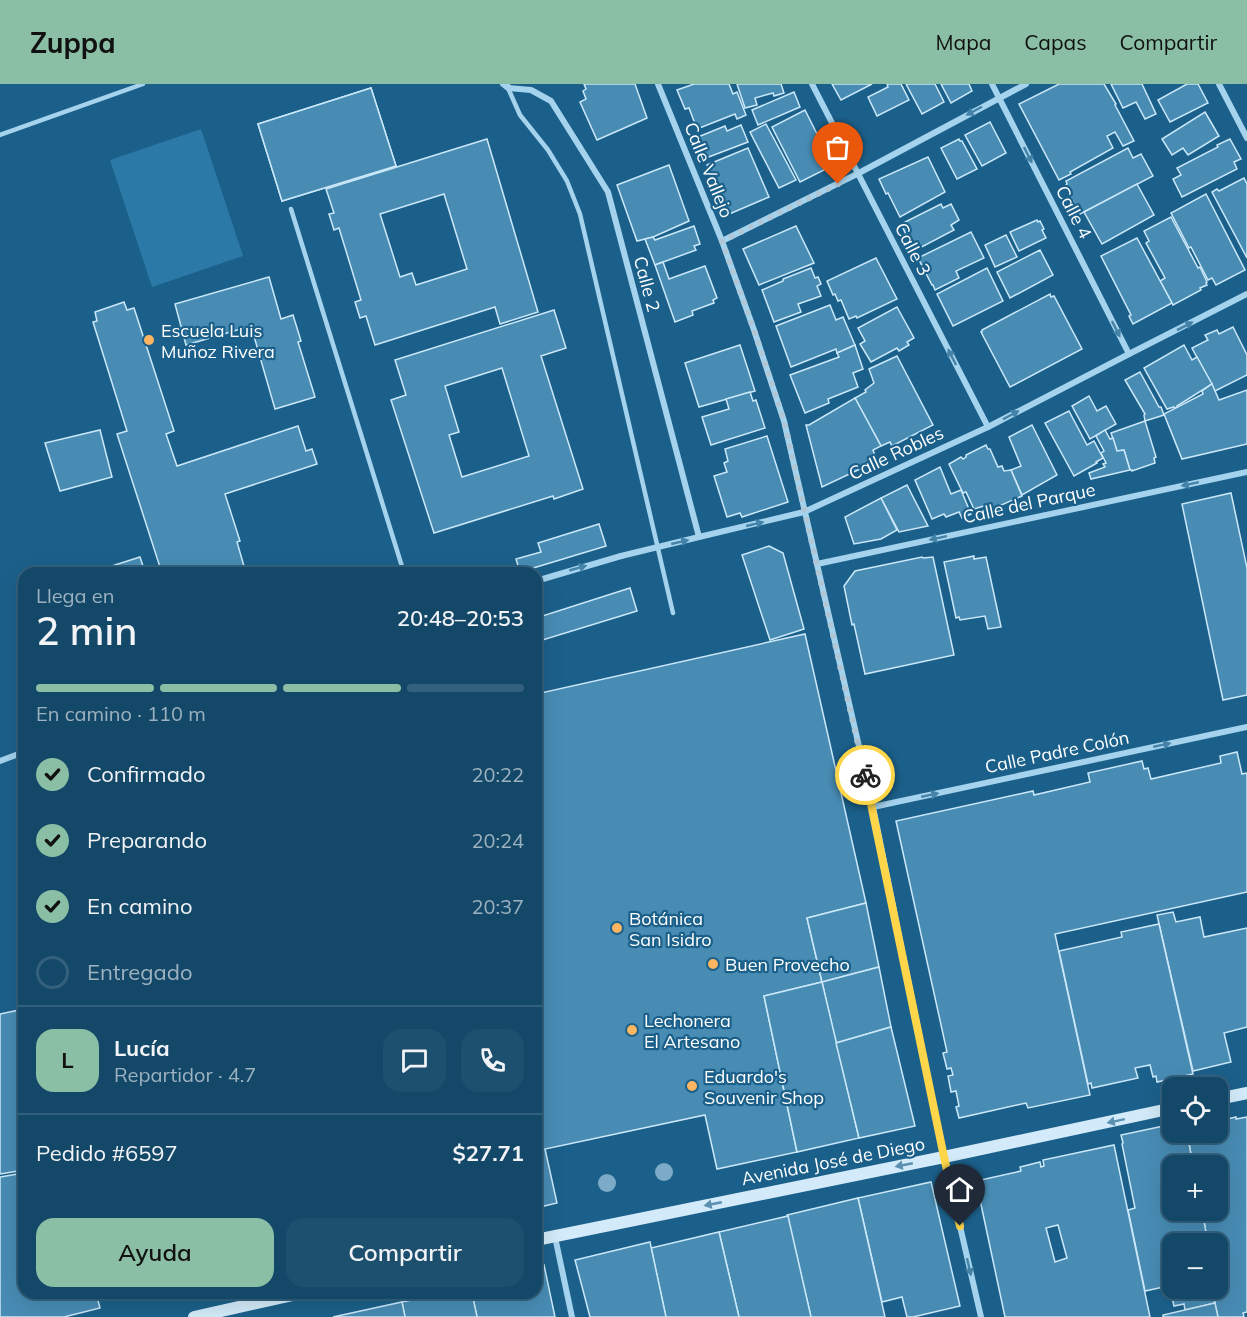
<!DOCTYPE html>
<html lang="es">
<head>
<meta charset="utf-8">
<style>
  body { margin:0; font-family:Mulish,sans-serif; background:#1d4f6e; color:#f1f3f6; height:100vh; display:flex; flex-direction:column; font-size:22px; white-space:nowrap }
  * { box-sizing:border-box; margin:0 }
  p { font-size:20px; color:#9db2c0 }
  .icon { flex:none; width:33px; height:33px; fill:none; stroke:currentColor; stroke-width:2; stroke-linecap:round; stroke-linejoin:round }
  .map { position:relative; flex:1; overflow:hidden }
  .side { position:absolute; left:18px; top:483px; width:524px; height:732px; display:flex; flex-direction:column; background:#144868; border-radius:18px; box-shadow:0 6px 24px #0002,0 0 0 2px #33607c }
  .side>* { flex:none }
  .controls { position:absolute; left:1162px; top:993px; display:grid; gap:12px }
  .controls a { display:grid; place-items:center; width:66px; height:66px; border-radius:12px; background:#144868; box-shadow:0 6px 24px #0002,0 0 0 2px #33607c; font-size:30px }
  .pin { position:absolute; display:grid; place-items:center; width:51px; height:51px; color:#fff; margin:-62px -26px; border-radius:50% 50% 50% 0; rotate:-45deg; box-shadow:0 0 6px #0007 }
  .pin .icon { rotate:45deg }
  .courier { position:absolute; display:grid; place-items:center; width:60px; height:60px; margin:-30px; border:4px solid #ffd54a; border-radius:50%; background:#fff; color:#222; box-shadow:0 2px 8px #0007 }
  .summary em { font-style:normal; font-weight:600 }
  .summary div { display:flex; flex-direction:column-reverse }
  .summary { display:flex; align-items:center; justify-content:space-between; height:102px; padding:0 18px }
  h1 { font-size:39px; font-weight:600; line-height:45px }
  .bar { display:grid; grid-template-columns:repeat(4,1fr); gap:9px 6px; align-content:center; height:72px; padding:0 18px }
  .bar i { height:8px; border-radius:4px; background:#33607c }
  .bar .current { background:#8abfa5 }
  .bar p { grid-column:span 4 }
  .line { display:flex; align-items:center; gap:15px; padding:0 18px; border-top:2px solid #33607c }
  .line div { flex:1 }
  .round { display:grid; place-items:center; flex:none; width:63px; height:63px; border-radius:18px; background:#1d4f6e }
  ol { padding:0 18px; list-style:none }
  li { display:flex; align-items:center; gap:18px; height:66px }
  li p { margin-inline-start:auto }
  li .icon { padding:6px; border-radius:50%; background:#8abfa5; color:#111; stroke-width:4 }
  li:last-child { color:#9db2c0 }
  li i { width:33px; height:33px; border:3px solid #33607c; border-radius:50% }
  .button { display:flex; gap:12px; margin-top:auto; padding:12px 18px }
  .button a { flex:1; height:69px; border-radius:18px; background:#8abfa5; color:#111; font-size:24px; font-weight:600; line-height:69px; text-align:center }
  .button a+a { background:#1d4f6e; color:#f1f3f6 }
  header { display:flex; align-items:center; gap:36px; box-sizing:border-box; height:84px; padding:0 30px; background:#8abfa5; color:#111 }
  header strong { font-size:28px }
  nav { display:flex; gap:33px; margin-inline-start:auto; font-size:21px }
  .map>svg:first-child { display:block }
  .green { fill:#2b79a6 }
  .building { fill:#488cb4; stroke:#cbe8f9; stroke-width:1.5; fill-rule:evenodd }
  .lines { fill:none; stroke-linecap:round; stroke-linejoin:round }
  .lane { stroke:#a5d3ed; stroke-width:4.5 }
  .street { stroke:#a5d3ed; stroke-width:6 }
  .secondary { stroke:#d2eaf9; stroke-width:12 }
  .street-bridge { stroke:#a5d3ed; stroke-width:6 }
  .tree { fill:#7cabc7 }
  .oneway { fill:#4482a8 }
  .oneway2 { fill:#5b90b1 }
  .done { stroke:#afc7d6; stroke-width:6; stroke-dasharray:0 10.8 }
  .route { stroke:#ffd54a; stroke-width:8 }
  .poi-dot { fill:#feb562; stroke:#1b608a; stroke-width:2 }
  .labels { text-anchor:middle; dominant-baseline:central; stroke-width:4.5; stroke-linejoin:round; paint-order:stroke }
  .street-label { font-size:18px; fill:#fff; stroke:#1b608a }
  .poi-label { font-size:18px; fill:#fff; stroke:#1b608a; text-anchor:start }
</style>
</head>
<body>
<header>
<strong>Zuppa</strong>
<nav><a>Mapa</a><a>Capas</a><a>Compartir</a></nav>
</header>
<div class="map">
<svg width="1247" height="1233" viewBox="0 0 1247 1233">
  <rect width="100%" height="100%" fill="#1b608a"/>
  <polygon class="green" points="201,45 243,172 152,203 110,76"/>
  <g class="building">
    <polygon points="584,0 635,0 647,34 597,56 580,18 586,15 583,7 586,5"/>
    <polygon points="694,0 729,0 733,10 737,8 746,31 737,35 735,30 697,45 689,24 685,25 677,6"/>
    <polygon points="737,0 781,0 784,9 774,12 773,9 755,14 757,21 745,24"/>
    <polygon points="832,0 872,0 841,16"/>
    <polygon points="887,0 901,0 909,16 877,32 868,13 888,3"/>
    <polygon points="906,0 935,0 944,18 922,30"/>
    <polygon points="941,0 969,0 972,7 951,19"/>
    <polygon points="1059,0 1104,0 1116,20 1115,21 1134,57 1123,62 1115,48 1107,52 1113,64 1070,88 1071,90 1059,96 1019,20"/>
    <polygon points="1111,0 1142,0 1156,30 1145,35 1136,18 1123,24"/>
    <polygon points="1187,0 1198,0 1208,19 1170,38 1158,16"/>
    <polygon points="371,4 396,82 282,117 258,40"/>
    <polygon points="371,4 396,82 282,117 258,40"/>
    <polygon points="794,8 800,23 758,41 752,26"/>
    <polygon points="805,26 830,76 825,79 828,84 800,98 772,43"/>
    <polygon points="1205,28 1219,52 1188,71 1183,64 1172,71 1162,55"/>
    <polygon points="990,38 1006,69 982,82 965,51"/>
    <polygon points="766,40 796,96 779,104 750,48"/>
    <polygon points="741,41 748,58 706,74 698,53 725,42 727,47"/>
    <path d="M487,55l51,173 -38,12 -5,-17 -120,38 -9,-29 -6,2 -5,-16 6,-2 -22,-72 -5,2 -5,-16 5,-1 -8,-24zM444,110l23,75 -51,16 -4,-12 -12,4 -20,-63z"/>
    <polygon points="959,55 960,57 962,57 977,85 957,95 941,64"/>
    <polygon points="1230,55 1241,75 1234,78 1237,85 1182,113 1173,95 1181,91 1177,84 1218,63 1217,61"/>
    <polygon points="748,64 769,113 727,131 707,81"/>
    <polygon points="1128,64 1133,74 1141,70 1153,92 1080,130 1065,102 1067,100 1066,97"/>
    <polygon points="928,73 945,108 900,133 888,109 886,110 879,95"/>
    <polygon points="669,81 689,137 653,153 637,157 617,101"/>
    <polygon points="1244,94 1247,100 1247,174 1212,108 1217,105 1219,107"/>
    <polygon points="1137,100 1154,131 1102,160 1084,128"/>
    <polygon points="1206,110 1245,186 1216,201 1212,194 1208,196 1191,163 1189,164 1171,129"/>
    <polygon points="941,120 943,124 951,120 959,136 951,141 954,146 914,167 901,140"/>
    <polygon points="1171,133 1198,184 1200,183 1207,198 1206,199 1207,201 1200,204 1201,206 1173,221 1160,197 1165,194 1146,159 1149,157 1144,147"/>
    <polygon points="1037,136 1038,138 1040,137 1044,145 1042,146 1046,154 1019,167 1010,148"/>
    <polygon points="694,142 700,160 694,162 696,166 655,181 645,155 653,153 655,156"/>
    <polygon points="796,142 814,179 759,201 743,165"/>
    <polygon points="971,148 984,174 956,187 959,194 935,206 933,201 932,201 918,174"/>
    <polygon points="1006,151 1017,173 995,183 985,161"/>
    <polygon points="1137,154 1172,219 1133,240 1129,232 1131,231 1101,172"/>
    <polygon points="1040,166 1053,191 1010,214 997,188"/>
    <polygon points="876,174 897,215 857,234 856,232 849,235 841,216 838,217 835,210 833,211 827,197"/>
    <polygon points="663,178 669,195 705,182 717,214 713,216 714,219 692,227 693,231 675,238 655,181"/>
    <polygon points="811,184 815,194 818,193 821,200 817,202 821,212 798,220 801,228 774,238 762,206 783,197 783,195"/>
    <polygon points="987,184 1003,217 953,242 937,210"/>
    <polygon points="269,193 281,235 293,231 301,257 298,258 315,313 275,325 251,242 186,261 175,220"/>
    <polygon points="1050,210 1051,213 1054,212 1082,265 1010,303 981,248 982,248 982,246"/>
    <polygon points="124,218 127,226 134,224 174,347 166,350 177,382 298,342 306,367 312,365 317,380 225,410 240,457 237,458 246,489 90,489 140,473 145,488 160,483 117,350 127,347 93,238 97,237 95,228"/>
    <polygon points="830,221 836,236 843,233 855,261 837,269 836,265 791,283 776,242"/>
    <polygon points="897,223 914,254 907,258 909,261 899,267 897,264 871,278 860,260 865,257 858,244"/>
    <path d="M554,226l12,38 -25,8 42,133 -29,10 -1,-3 -119,37 -43,-133 15,-5 -11,-35zM502,284l27,88 -67,21 -13,-42 10,-3 -14,-46z"/>
    <polygon points="1233,243 1247,271 1247,291 1215,307 1192,264 1208,256 1205,251 1217,246 1219,250"/>
    <polygon points="740,261 755,307 699,323 685,279"/>
    <polygon points="855,261 863,285 853,289 858,303 828,315 829,319 805,329 790,291 839,273 837,269"/>
    <polygon points="1184,261 1192,276 1197,273 1212,300 1177,322 1177,323 1175,325 1174,323 1167,325 1144,284"/>
    <polygon points="897,272 933,341 892,362 890,358 881,362 855,314 866,308 865,306 874,299 869,285"/>
    <polygon points="1140,288 1159,323 1161,323 1164,331 1145,337 1144,331 1145,330 1125,296"/>
    <polygon points="1212,300 1219,316 1247,306 1247,360 1182,375 1164,330 1203,310 1202,307"/>
    <polygon points="750,308 753,317 756,316 765,344 711,361 702,333 729,325 726,315"/>
    <polygon points="1089,312 1097,327 1106,322 1116,340 1090,355 1072,322"/>
    <polygon points="855,314 881,362 873,366 877,377 822,403 806,341 809,341"/>
    <polygon points="1069,327 1087,361 1094,357 1103,374 1096,378 1097,379 1074,392 1045,339"/>
    <polygon points="1145,337 1156,373 1154,374 1155,379 1132,387 1132,386 1130,386 1124,366 1117,367 1111,349"/>
    <polygon points="1032,341 1057,391 1022,411 1011,386 1021,382 1009,353"/>
    <polygon points="100,346 112,393 60,407 45,359"/>
    <polygon points="1105,346 1110,355 1113,354 1117,367 1124,366 1130,386 1091,395 1089,389 1105,383 1103,380 1106,379 1101,369 1104,367 1096,352"/>
    <polygon points="767,352 788,418 742,433 740,429 727,433 714,392 727,388 724,379 728,377 725,365"/>
    <polygon points="986,361 988,365 990,365 998,383 1002,382 1004,387 1011,386 1022,412 990,426 989,422 987,421 974,425 966,408 963,409 949,380 961,373 963,375 966,373 966,371"/>
    <polygon points="940,383 951,410 961,406 971,430 962,434 959,428 946,433 944,430 932,435 915,396"/>
    <polygon points="907,401 928,442 899,448 881,414"/>
    <polygon points="1231,409 1247,484 1247,611 1223,616 1182,420"/>
    <polygon points="881,414 897,446 881,455 854,460 845,433"/>
    <polygon points="599,440 606,462 520,488 516,475 541,468 538,459"/>
    <polygon points="769,462 783,469 804,545 770,556 742,471"/>
    <polygon points="974,472 974,475 986,473 1001,543 988,545 985,532 960,536 959,533 956,534 944,478"/>
    <polygon points="922,473 923,474 933,473 954,571 865,590 854,540 852,541 844,502 855,487"/>
    <polygon points="630,504 637,527 536,558 536,534"/>
    <polygon points="805,550 866,819 807,834 822,898 764,912 797,1068 717,1085 705,1031 545,1065 557,1119 536,1124 536,610"/>
    <polygon points="1237,668 1242,690 1247,689 1247,808 1055,850 1090,1011 1028,1024 1026,1019 959,1034 956,1023 959,1022 956,1007 951,1008 948,992 953,991 951,984 947,985 943,969 947,968 896,737 1033,707 1034,711 1090,698 1088,689 1142,677 1144,685 1148,684 1151,695 1221,679 1220,672"/>
    <polygon points="866,819 879,883 822,898 807,834"/>
    <polygon points="1173,828 1176,838 1200,833 1204,853 1247,844 1247,943 1224,949 1231,978 1193,987 1157,831"/>
    <polygon points="1159,840 1193,990 1157,998 1156,992 1153,993 1150,981 1135,984 1138,994 1092,1004 1091,999 1088,1000 1059,867 1122,853 1121,848"/>
    <polygon points="879,883 891,943 836,959 822,898"/>
    <polygon points="822,898 859,1054 797,1068 764,912"/>
    <polygon points="24,925 24,1086 0,1090 0,930"/>
    <polygon points="891,943 915,1042 859,1054 836,959"/>
    <polygon points="1236,1033 1236,1035 1247,1033 1247,1228 1243,1229 1244,1233 1218,1233 1211,1204 1218,1204 1218,1160 1208,1160 1202,1126 1218,1126 1218,1082 1193,1082 1187,1048 1218,1048 1218,1037"/>
    <polygon points="1173,1040 1173,1048 1187,1048 1193,1082 1173,1082 1173,1126 1202,1126 1208,1160 1173,1160 1173,1201 1145,1207 1128,1126 1135,1124 1122,1060 1123,1059 1121,1051"/>
    <path d="M1114,1061l36,172h-145l-29,-136 45,-10 -1,-4 20,-5 1,5 3,-1 -1,-6zM1058,1141l9,33 -12,4 -9,-34z"/>
    <polygon points="24,1089 24,1209 96,1209 100,1224 64,1233 0,1233 0,1093"/>
    <polygon points="931,1098 960,1222 913,1233 907,1233 902,1213 882,1218 858,1114"/>
    <polygon points="858,1114 885,1233 811,1233 787,1131"/>
    <polygon points="788,1132 811,1233 739,1233 719,1148"/>
    <polygon points="719,1148 739,1233 666,1233 651,1164"/>
    <polygon points="650,1158 666,1233 590,1233 575,1176"/>
    <polygon points="544,1181 555,1233 477,1233 472,1209 536,1209 536,1183"/>
    <polygon points="1169,1201 1173,1201 1173,1204 1211,1204 1215,1219 1185,1226 1184,1220 1174,1222"/>
    <polygon points="445,1209 472,1209 477,1233 405,1233 402,1218"/>
    <polygon points="402,1218 405,1233 333,1233"/>
    <polygon points="1215,1219 1218,1233 1163,1233 1163,1231"/>
  </g>
  <g class="lines">
    <g class="lane">
      <polyline points="508,0 508,4 520,31 548,66 567,97 580,130 673,529"/>
      <polyline points="0,51 143,0"/>
      <polyline points="291,125 404,489"/>
    </g>
    <g class="street">
      <polyline points="503,0 508,4 531,6 551,17 608,108 699,453 804,428 988,343 1129,270 1247,210"/>
      <polyline points="658,0 722,157 754,246 784,337 873,723 944,1073 981,1233"/>
      <polyline points="812,0 988,343"/>
      <polyline points="992,0 1129,270"/>
      <polyline points="1219,0 1247,54"/>
      <polyline points="722,157 857,90 1026,0"/>
      <polyline points="817,480 1247,388"/>
      <polyline points="536,497 621,472"/>
      <polyline points="0,677 24,668"/>
      <polyline points="873,723 1247,643"/>
      <polyline points="555,1153 572,1233"/>
    </g>
    <g class="secondary">
      <polyline points="1218,1015 1247,1009"/>
      <polyline points="536,1156 944,1073 1173,1024"/>
      <polyline points="194,1233 302,1209"/>
    </g>
    <polyline class="street-bridge" points="621,472 699,453"/>
  </g>
  <g class="tree">
    <circle cx="664" cy="1088" r="9"/>
    <circle cx="607" cy="1099" r="9"/>
  </g>
  <defs><path id="oneway-solid" d="M-6-.8H1V-3.2L6.5 0L1 3.2V.8H-6Z" transform="scale(1.5)"/></defs>
  <g class="oneway">
    <use href="#oneway-solid" transform="translate(974 27) rotate(152)"/>
    <use href="#oneway-solid" transform="translate(1028 71) rotate(63)"/>
    <use href="#oneway-solid" transform="translate(1185 242) rotate(-27)"/>
    <use href="#oneway-solid" transform="translate(1116 245) rotate(63)"/>
    <use href="#oneway-solid" transform="translate(952 273) rotate(-117)"/>
    <use href="#oneway-solid" transform="translate(1011 331) rotate(-28)"/>
    <use href="#oneway-solid" transform="translate(1190 400) rotate(168)"/>
    <use href="#oneway-solid" transform="translate(755 440) rotate(-13)"/>
    <use href="#oneway-solid" transform="translate(938 454) rotate(168)"/>
    <use href="#oneway-solid" transform="translate(680 458) rotate(-13)"/>
    <use href="#oneway-solid" transform="translate(578 484) rotate(-16)"/>
    <use href="#oneway-solid" transform="translate(1162 661) rotate(-12)"/>
    <use href="#oneway-solid" transform="translate(930 711) rotate(-12)"/>
    <use href="#oneway-solid" transform="translate(969 1183) rotate(77)"/>
  </g>
  <g class="oneway2">
    <use href="#oneway-solid" transform="translate(1116 1037) rotate(168)"/>
    <use href="#oneway-solid" transform="translate(904 1081) rotate(169)"/>
    <use href="#oneway-solid" transform="translate(713 1120) rotate(169)"/>
  </g>
  <g class="lines">
    <polyline class="done" points="838,100 722,157 754,246 784,337 865,691"/>
    <polyline class="route" points="865,691 944,1073 960,1142"/>
  </g>
  <g class="poi-dot">
    <circle cx="149" cy="256" r="6"/>
    <circle cx="617" cy="844" r="6"/>
    <circle cx="713" cy="880" r="6"/>
    <circle cx="632" cy="946" r="6"/>
    <circle cx="692" cy="1002" r="6"/>
  </g>
  <g class="labels">
    <g class="street-label">
      <text transform="translate(709 86) rotate(68)">Calle Vallejo</text>
      <text transform="translate(1074 128) rotate(63)">Calle 4</text>
      <text transform="translate(913 165) rotate(63)">Calle 3</text>
      <text transform="translate(647 200) rotate(75)">Calle 2</text>
      <text transform="translate(896 369) rotate(-25)">Calle Robles</text>
      <text transform="translate(1029 419) rotate(-12)">Calle del Parque</text>
      <text transform="translate(1057 668) rotate(-12)">Calle Padre Colón</text>
      <text transform="translate(833 1077) rotate(-11)">Avenida José de Diego</text>
    </g>
    <g class="poi-label">
      <text x="161" y="246">Escuela Luis<tspan x="161" dy="21">Muñoz Rivera</tspan></text>
      <text x="629" y="834">Botánica<tspan x="629" dy="21">San Isidro</tspan></text>
      <text x="725" y="880">Buen Provecho</text>
      <text x="644" y="936">Lechonera<tspan x="644" dy="21">El Artesano</tspan></text>
      <text x="704" y="992">Eduardo's<tspan x="704" dy="21">Souvenir Shop</tspan></text>
    </g>
  </g>
</svg>
<div class="controls">
<a><svg class="icon" aria-label="locate" viewBox="0 0 24 24"><circle cx="12" cy="12" r="6"/><path d="M12 2v4M12 18v4M2 12h4M18 12h4"/></svg></a>
<a>+</a>
<a>−</a>
</div>
<div class="pin" style="left:838px;top:100px;background:#ea580c"><svg class="icon" aria-label="bag" viewBox="0 0 24 24"><path d="M5 8h14l-1 12H6zM9 8a3 3 0 0 1 6 0"/></svg></div>
<div class="pin" style="left:960px;top:1142px;background:#1f2937"><svg class="icon" aria-label="home" viewBox="0 0 24 24"><path d="M3 11l9-7 9 7M6 9v11h12V9"/></svg></div>
<div class="courier" style="left:865px;top:691px"><svg class="icon" aria-label="bike" viewBox="0 0 24 24"><circle cx="6" cy="16" r="4"/><circle cx="18" cy="16" r="4"/><path d="M6 16l4-8h5l3 8M10 8l3 8H6M13 5h3"/></svg></div>
<section class="side">
<div class="summary"><div><h1>2 min</h1><p>Llega en</p></div><em>20:48–20:53</em></div>
<div class="bar"><i class="current"></i><i class="current"></i><i class="current"></i><i></i><p>En camino · 110 m</p></div>
<ol>
<li><svg class="icon" aria-label="check" viewBox="0 0 24 24"><path d="M5 12l5 5 9-10"/></svg>Confirmado<p>20:22</p></li>
<li><svg class="icon" aria-label="check" viewBox="0 0 24 24"><path d="M5 12l5 5 9-10"/></svg>Preparando<p>20:24</p></li>
<li><svg class="icon" aria-label="check" viewBox="0 0 24 24"><path d="M5 12l5 5 9-10"/></svg>En camino<p>20:37</p></li>
<li><i></i>Entregado</li>
</ol>
<div class="line" style="height:108px"><b class="round" style="background:#8abfa5;color:#111">L</b><div><b>Lucía</b><p>Repartidor · 4.7</p></div><a class="round"><svg class="icon" aria-label="chat" viewBox="0 0 24 24"><path d="M4 5h16v11H9l-5 4z"/></svg></a><a class="round"><svg class="icon" aria-label="phone" viewBox="0 0 24 24"><path d="M5 4h4l2 5-3 2q2 4 5 5l2-3 5 2v4C11 20 4 13 5 4z"/></svg></a></div>
<div class="line" style="height:78px"><div>Pedido #6597</div><b>$27.71</b></div>
<div class="button"><a>Ayuda</a><a>Compartir</a></div>
</section>
</div>
</body>
</html>
